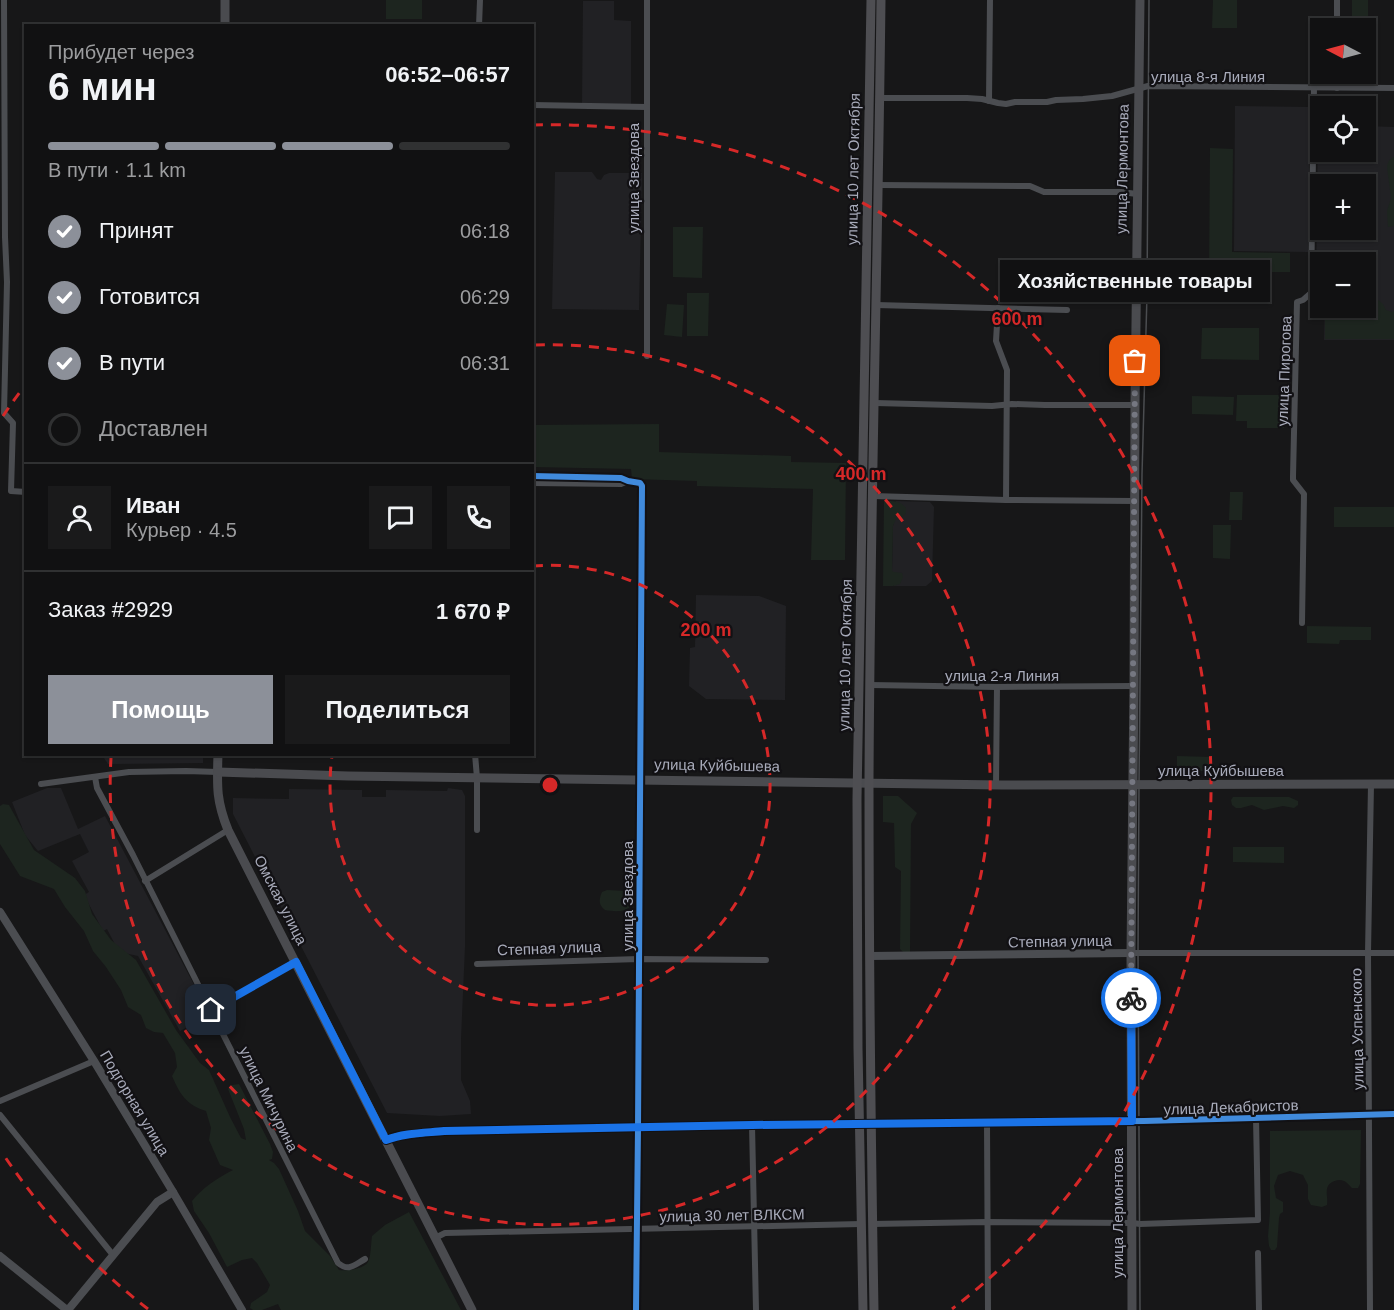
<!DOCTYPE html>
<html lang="ru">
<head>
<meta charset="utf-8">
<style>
  body { margin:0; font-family:Helvetica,sans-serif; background:#1a1a1b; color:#f1f3f6; height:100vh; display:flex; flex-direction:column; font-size:22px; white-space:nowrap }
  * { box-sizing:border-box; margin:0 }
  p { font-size:20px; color:#9c9d9f }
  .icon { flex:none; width:33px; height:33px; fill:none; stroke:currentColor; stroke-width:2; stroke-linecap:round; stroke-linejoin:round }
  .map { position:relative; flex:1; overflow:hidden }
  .side { position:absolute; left:24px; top:24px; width:510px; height:732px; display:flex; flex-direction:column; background:#111112; border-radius:0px; box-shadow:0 2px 4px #0004,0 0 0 2px #303132 }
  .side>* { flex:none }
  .needle { width:39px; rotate:276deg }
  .buttons { position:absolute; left:1310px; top:18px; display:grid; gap:12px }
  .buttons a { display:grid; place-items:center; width:66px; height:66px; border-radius:0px; background:#111112; box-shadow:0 2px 4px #0004,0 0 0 2px #303132; font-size:30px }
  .pin { position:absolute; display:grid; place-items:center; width:51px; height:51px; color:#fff; margin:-26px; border-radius:12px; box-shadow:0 3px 9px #0006 }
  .courier { position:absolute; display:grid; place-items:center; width:60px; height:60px; margin:-30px; border:4px solid #1a73e8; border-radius:50%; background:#fff; color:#222; box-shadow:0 2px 8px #0007 }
  .bubble { position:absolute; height:42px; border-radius:0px; background:#111112; box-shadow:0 2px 4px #0004,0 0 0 2px #303132; font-size:20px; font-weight:700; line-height:42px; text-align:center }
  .headline em { font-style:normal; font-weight:700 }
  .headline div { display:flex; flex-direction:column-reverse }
  .headline { display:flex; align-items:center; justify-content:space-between; height:102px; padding:0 24px }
  h1 { font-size:39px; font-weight:700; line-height:45px }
  .bar { display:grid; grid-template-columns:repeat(4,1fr); gap:9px 6px; align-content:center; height:72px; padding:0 24px }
  .bar i { height:8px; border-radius:4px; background:#303132 }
  .bar .current { background:#8c9099 }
  .bar p { grid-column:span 4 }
  .line { display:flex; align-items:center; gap:15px; padding:0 24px; border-top:2px solid #303132 }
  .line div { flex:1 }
  .round { display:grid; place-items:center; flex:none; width:63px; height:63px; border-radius:0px; background:#1a1a1b }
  ol { padding:0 24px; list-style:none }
  li { display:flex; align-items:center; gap:18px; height:66px }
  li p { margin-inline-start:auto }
  li .icon { padding:6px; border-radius:50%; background:#8c9099; color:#fff; stroke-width:4 }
  li:last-child { color:#9c9d9f }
  li i { width:33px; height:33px; border:3px solid #303132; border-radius:50% }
  .action { display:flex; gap:12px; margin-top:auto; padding:12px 24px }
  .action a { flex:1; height:69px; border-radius:0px; background:#8c9099; color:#fff; font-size:24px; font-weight:700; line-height:69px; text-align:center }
  .action a+a { background:#1a1a1b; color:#f1f3f6 }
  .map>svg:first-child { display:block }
  .built { fill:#212124; fill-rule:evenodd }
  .green { fill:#1d251f }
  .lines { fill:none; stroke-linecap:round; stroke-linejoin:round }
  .minor { stroke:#4b4d51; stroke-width:6 }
  .tertiary { stroke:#4b4d51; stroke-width:8 }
  .secondary { stroke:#4a4b4f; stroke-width:9 }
  .primary { stroke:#4e4e52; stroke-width:9 }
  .tram { stroke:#4b4d50; stroke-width:1.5 }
  .cycleway-casing { stroke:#121114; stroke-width:10 }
  .cycleway { stroke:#408adc; stroke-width:6 }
  .done { stroke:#757781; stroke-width:6; stroke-dasharray:0 10.8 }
  .route { stroke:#1a73e8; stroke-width:8 }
  .ring { fill:none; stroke:#d62828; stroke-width:3; stroke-dasharray:10 8 }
  .labels { text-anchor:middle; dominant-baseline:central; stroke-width:4.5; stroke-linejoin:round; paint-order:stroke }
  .street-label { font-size:15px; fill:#a8abba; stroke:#121114 }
  .centre { fill:#d62828; stroke:#121114; stroke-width:3 }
  .ring-label { font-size:18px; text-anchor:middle; font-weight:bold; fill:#d62828; stroke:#121114; stroke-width:4.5; stroke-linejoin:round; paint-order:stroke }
</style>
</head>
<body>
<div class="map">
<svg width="1394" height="1310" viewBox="0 0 1394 1310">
  <rect width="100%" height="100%" fill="#171718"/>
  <g class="built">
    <polygon points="583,1 614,1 614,20 631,21 631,104 582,104"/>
    <polygon points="1235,106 1310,107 1308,252 1234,251"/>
    <path d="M1318,123h2v29h45v-26l29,1v213h-70l1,-32h40v-46h-45v27h-4zM1320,184h45v46h-45z"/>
    <polygon points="555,172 592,172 597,179 601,180 604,175 609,173 642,173 639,310 552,309"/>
    <polygon points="896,501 930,502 934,507 932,581 926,586 894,586 892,571 893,526"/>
    <polygon points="696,595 759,596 786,606 785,700 706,699 689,686 690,648 695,647"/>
    <polygon points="102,755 203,755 203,763 108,764"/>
    <polygon points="47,788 61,788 78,829 105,816 210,1015 180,1031 138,956 119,952 107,929 103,931 84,895 89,892 72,861 89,852 80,834 38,851 25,835 12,802"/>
    <polygon points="448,788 462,790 465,796 465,947 461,1039 461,1080 470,1101 471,1114 440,1116 387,1113 233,814 233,798 289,799 289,789 362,790 362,797 386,797 386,790 447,791"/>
  </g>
  <g class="green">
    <rect x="386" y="0" width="36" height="19"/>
    <polygon points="1213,0 1237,0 1237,28 1212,28"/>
    <rect x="1352" y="0" width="16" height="28"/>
    <polygon points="1210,148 1233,149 1232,252 1290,253 1290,272 1269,272 1269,283 1209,283"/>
    <path d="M1394,157v69l-6,1 -1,-16 4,-13 -4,-31c1,-5 2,-8 7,-10z"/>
    <polygon points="673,227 703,227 702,278 673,277"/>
    <polygon points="1365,286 1372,295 1383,304 1386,310 1392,312 1394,311 1394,339 1325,339 1325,308 1365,308"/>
    <polygon points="687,293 709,293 708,336 687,336"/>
    <polygon points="667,304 684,305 682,337 664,335"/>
    <polygon points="1202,328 1259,328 1259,360 1201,359"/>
    <polygon points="1237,395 1284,395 1284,428 1247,428 1247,421 1236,421"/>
    <polygon points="1192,396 1234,397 1233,415 1192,414"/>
    <polygon points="659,424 659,452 791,456 791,462 846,463 845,560 811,560 813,489 697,486 697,481 632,479 631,469 533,467 533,425"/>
    <polygon points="1230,492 1243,492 1242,520 1229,520"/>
    <path d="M884,501c8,0 16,-1 22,7v5l-5,6h-5l-3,7 -1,45 2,1 8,1 1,4 -3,7 -7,2h-10z"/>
    <rect x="1334" y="507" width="60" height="20"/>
    <polygon points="1213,525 1231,525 1230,559 1213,558"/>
    <polygon points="1307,626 1371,627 1371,640 1340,640 1339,644 1307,643"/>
    <polygon points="1177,756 1212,757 1212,771 1177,771"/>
    <polygon points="883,796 898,796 917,813 911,824 910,954 904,953 900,949 901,871 895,867 894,823 883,822"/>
    <polygon points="1233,797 1289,797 1298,801 1298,805 1294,808 1283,806 1264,810 1252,805 1241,808 1236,808 1232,805 1231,800"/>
    <path d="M3,804l6,1 25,45 41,28 10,13 7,23 19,26 25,20 40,70 24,33 9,7 21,47 11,21 5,2 -2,-11 -16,-40 4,-4 7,-1 31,60 3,8 -1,7 -3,1 5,3 5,6 19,42 7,20 25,25 9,14c8,1 25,-1 29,-8 3,-5 3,-20 4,-26l13,-11 24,-13 52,98h-180l-3,-6 -16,6h-9l-3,-2 1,-5 16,-11 3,-7 -13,-22 -5,-5 -10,2 -15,7 -18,-34 -15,-22 -2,-10c10,-13 27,-24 41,-31l-13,-5 -11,-25 2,-12 -5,-17c-20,-6 -26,-17 -34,-35l5,-9 -2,-14 -12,-20 -9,-1 -8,-4 -5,-13 -13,-8 -7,-17 -15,-23 -13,-16 -9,-20 -19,-24 -11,-18 -34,-13 -20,-32v-38z"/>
    <polygon points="1233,847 1284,847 1284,863 1233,862"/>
    <path d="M607,890l19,1c8,5 9,15 -1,19 -6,2 -14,1 -20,0 -7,-5 -6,-11 -3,-18z"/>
    <path d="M1361,1130l-1,54 -2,4h-6c-2,-2 -5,-6 -8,-7 -6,-3 -16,1 -17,8 -1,5 1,10 0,16l-5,2 -11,-2 -3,-6v-14l-5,-10 -13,-4 -12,4 -4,11 2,12 7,4v10l-3,2 -1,4 -2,29 -2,3h-4l-2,-4 -1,-10 2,-24v-81z"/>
  </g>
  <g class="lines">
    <g class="minor">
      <polyline points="4,0 5,237 7,282 4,413 13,423 11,491 26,492"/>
      <polyline points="647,0 647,356"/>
      <polyline points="479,26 480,0"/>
      <polyline points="1337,28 1337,0"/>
      <polyline points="1337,88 1337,74"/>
      <polyline points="880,98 967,98 982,99 998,103 1006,104 1015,102 1047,102 1056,100 1083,99 1112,96 1148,86 1394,88"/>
      <polyline points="989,101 990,0"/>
      <polyline points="532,105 647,107"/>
      <polyline points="878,185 1030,186 1044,192 1121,192 1137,194"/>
      <polyline points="876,305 1067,310"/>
      <polyline points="998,308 996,341 1007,370 1006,500"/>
      <polyline points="875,403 992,406 1012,404 1045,405 1135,405"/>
      <polyline points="532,476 621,478 628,481 640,483 642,486 640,779"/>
      <polyline points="532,483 621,484 628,481"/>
      <polyline points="873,496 1006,500 1134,501"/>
      <polyline points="1302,623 1304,494 1293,480 1293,476 1297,302 1303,300 1311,293 1314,88"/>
      <polyline points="870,685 997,687 1134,686"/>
      <polyline points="475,754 477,778 477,830"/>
      <path d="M95,777l2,11 36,67 205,408c11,9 16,2 27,-4"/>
      <polyline points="41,784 129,772 186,771 218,772"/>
      <polyline points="996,785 997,687"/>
      <polyline points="145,881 228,830"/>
      <polyline points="1131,953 1394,953"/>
      <polyline points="477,964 639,959 766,960"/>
      <polyline points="211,1010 296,962"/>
      <polyline points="0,1101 94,1061"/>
      <polyline points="0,1115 113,1255"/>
      <polyline points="987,1123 988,1310"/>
      <polyline points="752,1125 756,1310"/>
      <polyline points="872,1224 987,1222 1133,1223 1140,1224 1258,1220 1256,1118"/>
      <polyline points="435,1238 445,1233 861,1224"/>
      <polyline points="1258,1253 1259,1310"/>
      <polyline points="1370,1310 1368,953 1371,784"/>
    </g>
    <g class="tertiary">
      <polyline points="0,912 94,1061 173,1192 242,1310"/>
      <polyline points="870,956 1131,953"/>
      <polyline points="386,1140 397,1136 444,1131 752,1125 1144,1121 1394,1114"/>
      <polyline points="0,1256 67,1310"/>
      <polyline points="68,1310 157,1202 173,1192"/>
      <polyline points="636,1310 638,1128 640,779"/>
    </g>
    <g class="secondary">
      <polyline points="225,26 225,0"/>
      <path d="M218,754c-1,32 -2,46 10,76l244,480"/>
      <polyline points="218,772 348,776 1002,785 1394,784"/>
      <polyline points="1132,1310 1131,953 1134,686 1135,405 1140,0"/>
    </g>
    <g class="primary">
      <polyline points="863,1310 858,1048 857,799 871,0"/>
      <path d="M874,1310c-3,-176 -5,-351 -5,-527 1,-261 9,-522 12,-783"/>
    </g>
    <polyline class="tram" points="1140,1310 1138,953 1139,785 1142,474 1147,295 1149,0"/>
    <defs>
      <g id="cycleway">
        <polyline points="532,476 621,478 628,481 640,483 642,486 638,1128 636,1310"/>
        <polyline points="386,1140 397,1136 444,1131 752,1125 1144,1121 1394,1114"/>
      </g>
    </defs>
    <use href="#cycleway" class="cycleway-casing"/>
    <use href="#cycleway" class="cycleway"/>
  </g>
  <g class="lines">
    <polyline class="done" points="1131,998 1135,361"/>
    <path class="route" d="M211,1010l85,-48 90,178c18,-7 38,-7 58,-9l308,-6 380,-4 -1,-123"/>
  </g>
  <g class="ring">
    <path d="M533 566A220 220 0 1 1 332 756"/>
    <path d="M535 345A440 440 0 1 1 111 758"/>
    <path d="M148 1309A660 660 0 0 1 3 1154M3 416A660 660 0 0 1 23 388M533 125A660 660 0 0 1 952 1309"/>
  </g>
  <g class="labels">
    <g class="street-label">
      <text x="1208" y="76">улица 8-я Линия</text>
      <text transform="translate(853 169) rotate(-89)">улица 10 лет Октября</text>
      <text transform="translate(1122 169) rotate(-89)">улица Лермонтова</text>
      <text transform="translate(633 178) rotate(-90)">улица Звездова</text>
      <text transform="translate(1284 371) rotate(-88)">улица Пирогова</text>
      <text transform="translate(845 655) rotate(-89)">улица 10 лет Октября</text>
      <text x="1002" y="675">улица 2-я Линия</text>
      <text transform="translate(717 765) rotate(1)">улица Куйбышева</text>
      <text x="1221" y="770">улица Куйбышева</text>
      <text transform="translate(627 896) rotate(-90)">улица Звездова</text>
      <text transform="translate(281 900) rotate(63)">Омская улица</text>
      <text transform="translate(1060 941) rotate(-1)">Степная улица</text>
      <text transform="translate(549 948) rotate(-2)">Степная улица</text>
      <text transform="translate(1357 1029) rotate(-91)">улица Успенского</text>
      <text transform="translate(269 1099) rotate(64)">улица Мичурина</text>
      <text transform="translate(135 1103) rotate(59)">Подгорная улица</text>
      <text transform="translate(1231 1107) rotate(-2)">улица Декабристов</text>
      <text transform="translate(1117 1213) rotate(-90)">улица Лермонтова</text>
      <text transform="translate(732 1215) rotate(-1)">улица 30 лет ВЛКСМ</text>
    </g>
  </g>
  <circle cx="550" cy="785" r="9" class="centre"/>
  <g class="ring-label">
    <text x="1017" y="325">600 m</text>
    <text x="861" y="480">400 m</text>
    <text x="706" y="636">200 m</text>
  </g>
</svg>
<div class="buttons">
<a><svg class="needle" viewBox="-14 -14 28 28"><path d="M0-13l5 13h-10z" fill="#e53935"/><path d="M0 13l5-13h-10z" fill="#9c9d9f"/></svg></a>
<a><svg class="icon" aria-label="locate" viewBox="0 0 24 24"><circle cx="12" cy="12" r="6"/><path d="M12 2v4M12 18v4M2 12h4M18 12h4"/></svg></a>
<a>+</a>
<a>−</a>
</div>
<div class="pin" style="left:1135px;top:361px;background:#ea580c"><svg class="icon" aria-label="bag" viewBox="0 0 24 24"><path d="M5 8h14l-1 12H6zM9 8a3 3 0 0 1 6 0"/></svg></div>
<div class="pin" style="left:211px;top:1010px;background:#1f2937"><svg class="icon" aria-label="home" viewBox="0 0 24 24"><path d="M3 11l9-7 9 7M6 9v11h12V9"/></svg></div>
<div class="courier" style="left:1131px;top:998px"><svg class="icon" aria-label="bike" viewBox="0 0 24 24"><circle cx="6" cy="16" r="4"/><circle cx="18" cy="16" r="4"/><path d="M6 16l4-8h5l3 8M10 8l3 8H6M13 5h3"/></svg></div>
<div class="bubble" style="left:1000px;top:260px;width:270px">Хозяйственные товары</div>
<section class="side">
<div class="headline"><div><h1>6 мин</h1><p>Прибудет через</p></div><em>06:52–06:57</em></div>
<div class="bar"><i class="current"></i><i class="current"></i><i class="current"></i><i></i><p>В пути · 1.1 km</p></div>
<ol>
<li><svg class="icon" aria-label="check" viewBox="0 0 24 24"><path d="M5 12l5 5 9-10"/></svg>Принят<p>06:18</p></li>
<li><svg class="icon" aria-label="check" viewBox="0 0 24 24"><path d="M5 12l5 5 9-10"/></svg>Готовится<p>06:29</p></li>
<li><svg class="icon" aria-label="check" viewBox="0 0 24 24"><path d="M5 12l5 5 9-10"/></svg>В пути<p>06:31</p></li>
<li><i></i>Доставлен</li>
</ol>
<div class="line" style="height:108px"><a class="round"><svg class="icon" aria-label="person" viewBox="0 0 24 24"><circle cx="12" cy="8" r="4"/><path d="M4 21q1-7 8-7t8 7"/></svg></a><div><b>Иван</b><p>Курьер · 4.5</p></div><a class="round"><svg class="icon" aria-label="chat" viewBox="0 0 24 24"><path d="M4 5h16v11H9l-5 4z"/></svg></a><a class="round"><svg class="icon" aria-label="phone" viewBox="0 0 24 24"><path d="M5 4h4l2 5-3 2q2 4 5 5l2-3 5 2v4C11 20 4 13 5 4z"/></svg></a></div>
<div class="line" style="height:78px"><div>Заказ #2929</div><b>1 670 ₽</b></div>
<div class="action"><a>Помощь</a><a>Поделиться</a></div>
</section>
</div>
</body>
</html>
